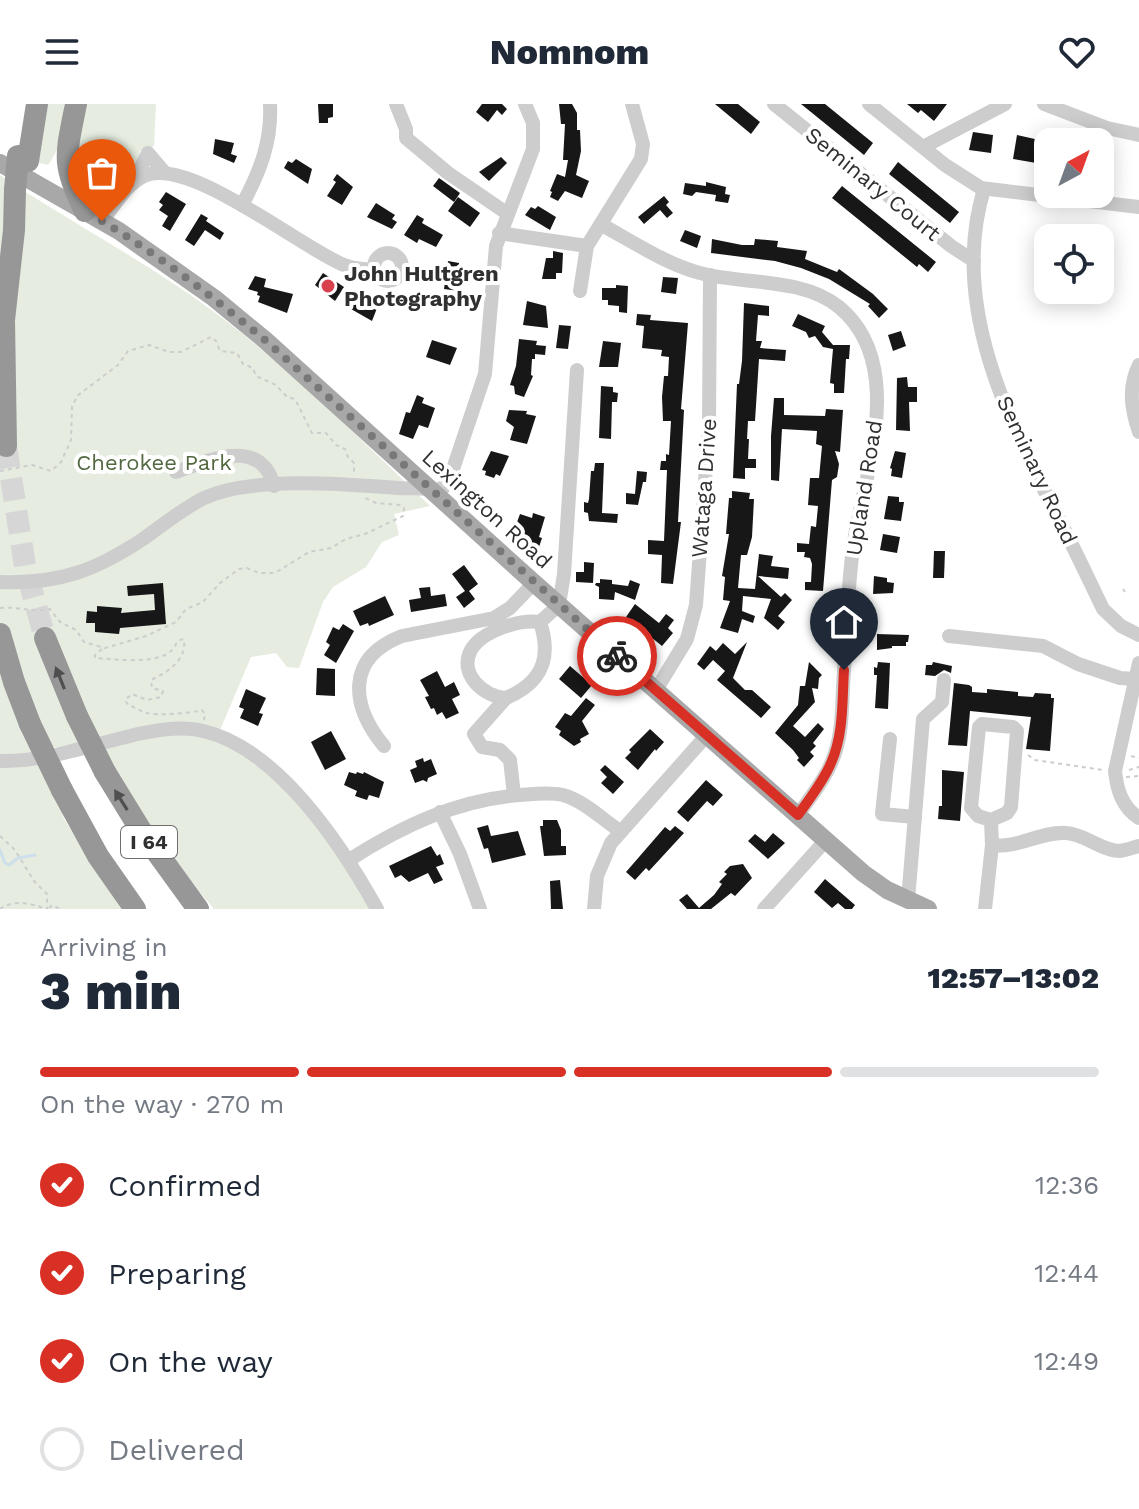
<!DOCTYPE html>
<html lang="en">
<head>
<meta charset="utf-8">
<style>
  body { margin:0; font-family:"Work Sans",sans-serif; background:#f6f6f7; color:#1f2937; height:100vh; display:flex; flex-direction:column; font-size:30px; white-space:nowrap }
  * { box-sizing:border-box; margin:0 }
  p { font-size:26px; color:#747a83 }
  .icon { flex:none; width:44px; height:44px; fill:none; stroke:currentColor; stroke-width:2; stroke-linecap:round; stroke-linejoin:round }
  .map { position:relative; height:805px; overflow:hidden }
  .panel { display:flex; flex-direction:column; background:#fff; flex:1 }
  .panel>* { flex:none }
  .needle { width:52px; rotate:41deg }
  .fabs { position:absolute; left:1034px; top:24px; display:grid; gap:16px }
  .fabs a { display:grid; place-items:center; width:80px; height:80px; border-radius:16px; background:#fff; box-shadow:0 4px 20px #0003; font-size:40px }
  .pin { position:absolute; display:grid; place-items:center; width:68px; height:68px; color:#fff; margin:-82px -34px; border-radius:50% 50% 50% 0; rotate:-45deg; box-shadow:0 0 8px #0007 }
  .pin .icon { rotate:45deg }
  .courier { position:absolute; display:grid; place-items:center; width:80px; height:80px; margin:-40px; border:6px solid #d93025; border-radius:50%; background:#fff; color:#222; box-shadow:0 2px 10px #0007 }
  .head em { font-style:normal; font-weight:800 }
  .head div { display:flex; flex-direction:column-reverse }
  .head { display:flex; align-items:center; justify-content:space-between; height:136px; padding:0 40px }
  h1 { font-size:52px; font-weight:800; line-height:60px }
  .bar { display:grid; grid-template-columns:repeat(4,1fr); gap:12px 8px; align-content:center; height:96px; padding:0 40px }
  .bar i { height:10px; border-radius:6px; background:#e0e1e3 }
  .bar .on { background:#d93025 }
  .bar p { grid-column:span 4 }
  ol { padding:0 40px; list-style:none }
  li { display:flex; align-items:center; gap:24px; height:88px }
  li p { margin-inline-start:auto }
  li .icon { padding:8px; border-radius:50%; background:#d93025; color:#fff; stroke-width:4 }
  li:last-child { color:#747a83 }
  li i { width:44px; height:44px; border:4px solid #e0e1e3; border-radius:50% }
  header { display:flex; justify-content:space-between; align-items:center; height:104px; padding:0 40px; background:#fff; font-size:36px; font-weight:800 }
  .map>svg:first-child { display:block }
  .green { fill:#e6ecdf }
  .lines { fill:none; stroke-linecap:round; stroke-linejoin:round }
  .stream { stroke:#cddfea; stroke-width:3 }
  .building { fill:#171717 }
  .highway-tunnel { stroke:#d6d6d6; stroke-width:22; stroke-dasharray:22 11; stroke-linecap:butt }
  .path { stroke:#cdcdcd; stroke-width:2; stroke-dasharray:4 4; stroke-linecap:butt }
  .minor { stroke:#cdcdcd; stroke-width:14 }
  .major { stroke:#a8a8a8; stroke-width:18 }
  .highway { stroke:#979797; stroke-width:22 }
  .highway-bridge { stroke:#979797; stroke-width:22 }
  .oneway { fill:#4f4f4f }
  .done { stroke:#787878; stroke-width:8; stroke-dasharray:0 14.4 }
  .route { stroke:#d93025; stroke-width:10 }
  .poi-dot { fill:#d7424d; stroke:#fff; stroke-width:3 }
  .labels { text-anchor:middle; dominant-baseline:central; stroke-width:8; stroke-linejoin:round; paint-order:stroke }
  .shield { fill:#fff; stroke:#6e6e6e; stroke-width:2 }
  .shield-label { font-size:20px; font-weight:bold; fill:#303030 }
  .street-label { font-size:22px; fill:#303030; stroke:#fff }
  .poi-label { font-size:22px; font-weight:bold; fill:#303030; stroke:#fff; text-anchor:start }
  .park-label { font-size:22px; fill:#536841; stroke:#fff }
</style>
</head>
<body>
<header><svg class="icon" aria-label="menu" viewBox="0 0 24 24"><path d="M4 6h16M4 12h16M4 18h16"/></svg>Nomnom<svg class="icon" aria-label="heart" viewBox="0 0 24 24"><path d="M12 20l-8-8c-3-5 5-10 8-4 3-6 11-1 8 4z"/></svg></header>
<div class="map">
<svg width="1139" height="805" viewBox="0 0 1139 805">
  <rect width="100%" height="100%" fill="#fff"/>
  <g class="green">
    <path d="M44,0h20c-1,23 -2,42 -16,61l-13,-3z"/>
    <polygon points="86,0 156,0 154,42 140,47 135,67 109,100 99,99 81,79 74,50"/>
    <path d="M0,71c74,50 155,91 226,146 73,56 138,122 204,185l-36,8 5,21 -17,7 -16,25 -33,20 -10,15 -24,66 -12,-1 -11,-14 -25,4 -33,78 43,30 53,56 58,88h-158c-42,-50 -80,-104 -110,-161l18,-6 -80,6 22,71 57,90h-121z"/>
  </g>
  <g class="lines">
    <polyline class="stream" points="0,746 5,759 9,761 18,754 35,751"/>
  </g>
  <g class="building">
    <polygon points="318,0 333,0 333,13 328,14 328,19 319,19"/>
    <polygon points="482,0 502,0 507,5 502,11 497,6 488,18 476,8"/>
    <polygon points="559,0 572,0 577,9 577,26 580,26 581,47 576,71 589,77 582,94 565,87 558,97 550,93 552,88 550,87 557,70 565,73 568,56 563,56 565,20 561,20"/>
    <polygon points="715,0 738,0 760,18 751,30"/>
    <polygon points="801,0 825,0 873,39 864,51"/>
    <polygon points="907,0 947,0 934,17 921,6 918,9"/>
    <polygon points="973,28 993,31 991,49 969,46"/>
    <polygon points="1017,31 1048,38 1048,61 1013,55"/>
    <polygon points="215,35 234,39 231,50 237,52 234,59 213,50"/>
    <polygon points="1100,43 1112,44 1111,66 1100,65"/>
    <polygon points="501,53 507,59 489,77 479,68"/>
    <polygon points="296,55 312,65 308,80 284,64 288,57 292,59"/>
    <polygon points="898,58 959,108 950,119 889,70"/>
    <polygon points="337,70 353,83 342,101 327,92 336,78 333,76"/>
    <polygon points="439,74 460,89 454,98 433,82"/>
    <polygon points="706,78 726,83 725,90 730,91 728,99 715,97 716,91 696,88 692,92 683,90 685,79 706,82"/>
    <polygon points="842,82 936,158 928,168 919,160 917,163 832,94"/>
    <polygon points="166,88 186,100 170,127 162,122 168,112 159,106 163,101 159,98"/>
    <polygon points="664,92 669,98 666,101 673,109 667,114 660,106 644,120 638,113"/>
    <polygon points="458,93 480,109 470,123 448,107"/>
    <polygon points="376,99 395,111 392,115 397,118 392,125 367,113"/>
    <polygon points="538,102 556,113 550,126 525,111 531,103 535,105"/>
    <polygon points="201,110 208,114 206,117 224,129 220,136 205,126 194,142 185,136"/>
    <polygon points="417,111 424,115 422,119 443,131 436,143 419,135 417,139 404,131"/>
    <polygon points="685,126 701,132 697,144 680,137"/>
    <polygon points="712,135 742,141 754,141 755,135 778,137 777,143 807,147 805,155 837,168 839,165 873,190 888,205 879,214 868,202 870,200 829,175 801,164 775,157 711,149"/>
    <polygon points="553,147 563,149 562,169 556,169 556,175 542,175 546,154 553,154"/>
    <polygon points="448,157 459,159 459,187 444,185"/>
    <polygon points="323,169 344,183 335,197 315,181"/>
    <polygon points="255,172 266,175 264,183 293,190 287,209 258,198 260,192 257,191 258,188 248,185"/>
    <polygon points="663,173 678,174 676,190 661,188"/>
    <polygon points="616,181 628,182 627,209 619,208 619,202 608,201 608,196 602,196 602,184 616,184"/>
    <polygon points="407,189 408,193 413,191 417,200 397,205 394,194"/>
    <polygon points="358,192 379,199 372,217 351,205"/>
    <polygon points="527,197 546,202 548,224 523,221"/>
    <polygon points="744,199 769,202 769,212 758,211 756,237 762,237 760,244 786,246 785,257 759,255 755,317 748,317 747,335 749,335 748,355 756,355 756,364 745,364 745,375 733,374 737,280 739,280 742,257"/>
    <polygon points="637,210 651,211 650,216 688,219 681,305 684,306 678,418 681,418 673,480 661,479 662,451 648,450 648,436 664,437 667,366 660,366 661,357 666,357 666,350 669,351 671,317 663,317 662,293 664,272 668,272 669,253 661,252 662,246 642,244 644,222 636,221"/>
    <polygon points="798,210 825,222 822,228 833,241 850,241 849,255 846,255 844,289 834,289 834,280 830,279 833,245 823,243 815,232 809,234 806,228 792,222"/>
    <polygon points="559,221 571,222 568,245 556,244"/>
    <polygon points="901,227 906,242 893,247 888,231"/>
    <polygon points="519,235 537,237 536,241 546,242 545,251 535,250 535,255 532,255 531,271 533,272 524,293 515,290 514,282 510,281 516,262"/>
    <polygon points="432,236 457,244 450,261 426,253"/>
    <polygon points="603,237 621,239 618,263 599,263"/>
    <polygon points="907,273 908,283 917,283 917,298 909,298 910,327 896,326 897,274"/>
    <polygon points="601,282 613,283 613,288 618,289 617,298 612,298 611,335 599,334"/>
    <polygon points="417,291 424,294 422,299 435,304 428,324 419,321 413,335 399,330 406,308 410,309"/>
    <polygon points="774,294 784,294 784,311 825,312 826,305 843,306 840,348 835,347 839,360 837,373 832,376 823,487 805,486 805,478 811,478 812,460 810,454 804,453 805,448 797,448 797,439 809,440 811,422 816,423 818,402 808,401 810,374 819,374 822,342 816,340 817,327 782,325 779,377 771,376 771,332"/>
    <polygon points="509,306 527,307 526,310 536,312 527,340 510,336 514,323 506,317"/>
    <polygon points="491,347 509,352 500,372 496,370 494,374 485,371 486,367 482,366"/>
    <polygon points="895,347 906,349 902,374 891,372 892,365 890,364"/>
    <polygon points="595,359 604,359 602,409 618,410 617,419 589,417 588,409 584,408 584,398 588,399 589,395 591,367 594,367"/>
    <polygon points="637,367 647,368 646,378 643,378 638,401 626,400 626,389 635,390"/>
    <polygon points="732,387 750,389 749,395 754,395 752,433 747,451 741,451 738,484 755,485 759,450 773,452 771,462 789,464 788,475 758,472 781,493 785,489 792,496 778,512 785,518 778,526 764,514 771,495 743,492 742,507 755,512 753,519 742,515 738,529 720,524 730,497 723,496 725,473 722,472 729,430 726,430 729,394 732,394"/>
    <polygon points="888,392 899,393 899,398 904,398 901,417 884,415"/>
    <polygon points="533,409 545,413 539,433 542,434 538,446 527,442 530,434 513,429 520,410 532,414"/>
    <polygon points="883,430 900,433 897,449 880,446"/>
    <polygon points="934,447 945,447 944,474 933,474"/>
    <polygon points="584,458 594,459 593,479 576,478 576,468 584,468"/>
    <polygon points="464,461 478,480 469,487 475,495 464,504 456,493 465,487 452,470"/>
    <polygon points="874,472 887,474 887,478 894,479 893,489 873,490"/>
    <polygon points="600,475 612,476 612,480 628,482 630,476 640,480 635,496 615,488 614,496 599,495 599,483 595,481 596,479 600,479"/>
    <polygon points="163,479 166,520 120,524 119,530 95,528 95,519 86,519 87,507 97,508 97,502 122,504 121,509 155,506 154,490 128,492 127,482"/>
    <polygon points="430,483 431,492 445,490 447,502 411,508 409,496 421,494 419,484"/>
    <polygon points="385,492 394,511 369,522 368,519 360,522 353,507"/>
    <polygon points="635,500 659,519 666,510 674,516 668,524 673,529 662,542 626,513"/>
    <polygon points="343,520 354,527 336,559 324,551 330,541 326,538 333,523 339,526"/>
    <polygon points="877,530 909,531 908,538 906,538 906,542 892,542 892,544 877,546"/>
    <polygon points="747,538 733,574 745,586 752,586 771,603 761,614 717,576 725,567 713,556 704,566 697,560 710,542 716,547 723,539 735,550"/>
    <polygon points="809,558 822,571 819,574 818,585 812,584 815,598 793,622 805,633 818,619 824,625 813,639 816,642 810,648 814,652 804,663 797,656 799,654 793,646 775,629 798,601 800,582 805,582"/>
    <polygon points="878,558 890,559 888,605 875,604 877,571 874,571 874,563 877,564"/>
    <polygon points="933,558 952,562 951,569 944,566 935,572 925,571 926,561 932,561"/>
    <polygon points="570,562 592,581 581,594 559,575"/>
    <polygon points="317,564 335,565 335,592 316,591"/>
    <polygon points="437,567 445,583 454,578 460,591 452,595 459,609 446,615 442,608 437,611 434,604 431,605 425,593 429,592 420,576"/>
    <polygon points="954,579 969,581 972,583 972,588 987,589 987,585 1018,588 1018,592 1033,593 1035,589 1051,590 1051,594 1054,594 1050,647 1026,645 1031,613 970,607 967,642 948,641"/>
    <polygon points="246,585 266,594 259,609 263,610 258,622 240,614 244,605 239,603"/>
    <polygon points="586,594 595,601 582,617 589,630 580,635 581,638 574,642 559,631 561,627 555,623 565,609 571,612"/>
    <polygon points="650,625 664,638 656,647 655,645 638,666 625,654 631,648 629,646"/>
    <polygon points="331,627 346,655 325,666 311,638"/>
    <polygon points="423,654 424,658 431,655 437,670 428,674 427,678 423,676 415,679 410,666 417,663 415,657"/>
    <polygon points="605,661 624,678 613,690 601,679 607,673 600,666"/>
    <polygon points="942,666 964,668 960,717 938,715 939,702 942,702"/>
    <polygon points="349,668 356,670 357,668 363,670 364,668 384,678 379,694 369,691 367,696 355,692 357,687 344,681"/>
    <polygon points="706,676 723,691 713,702 707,697 688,718 677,708"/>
    <polygon points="543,716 557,716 561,726 561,742 566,742 566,751 544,752 540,722 543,722"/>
    <polygon points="488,721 491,732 518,727 526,751 492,759 488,744 484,745 477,724"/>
    <polygon points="675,722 684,729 649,767 646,764 635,776 626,768 665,723 670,727"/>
    <polygon points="773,729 785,739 768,755 748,737 755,730 765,738"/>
    <polygon points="431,742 437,752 440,750 444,760 436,763 443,776 434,780 428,769 409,778 401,771 395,774 389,762"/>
    <polygon points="743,760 752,774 735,792 731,789 711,805 687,805 679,796 687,790 699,804 714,791 722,780 719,778 727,770 724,768 730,762"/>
    <polygon points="825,775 855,801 852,805 845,805 838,799 832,804 814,788"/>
    <polygon points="560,776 563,805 551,805 550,777"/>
  </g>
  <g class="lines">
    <polyline class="highway-tunnel" points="6,342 25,462 45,534"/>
    <g class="path">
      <polyline points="0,367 32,361 51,367 61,358 71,336 72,303 77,292 118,261 128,247 149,241 169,248 181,248 211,233 216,237 220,247 237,249 243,260 253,264 256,272 276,281 287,293 295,295 312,329 326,329 336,341 345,345 348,353 354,359 354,370"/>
      <polyline points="1123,485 1125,488"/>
      <path d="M0,504c18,-2 32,5 50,1l10,13 16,8 8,12 21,6 41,-12 30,-14 10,-13 17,-7 17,-19 19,-14 8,-1 12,5h16l34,-21 22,-4 15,-9 19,-5 38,-18 1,-8 -3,-3 -25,-2 -11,-5"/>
      <path d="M102,545l-7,6v3c18,1 60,7 76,-7 7,-6 3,-10 13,-12 3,21 -16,33 -33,41l1,8 11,3 -2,6 -14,3 -15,-6 -7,6 3,5c7,2 13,7 19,8 9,3 47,0 55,-3l3,4 -1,6"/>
      <polyline points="1028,651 1035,656 1103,666"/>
      <polyline points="1131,652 1139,654"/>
      <polyline points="1129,666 1139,663"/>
      <polyline points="1126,673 1139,672"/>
      <polyline points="0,732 15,746 34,777 47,790 47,805"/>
      <polyline points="49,804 52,801 60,805"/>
      <path d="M0,805c15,-10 30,-6 46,0"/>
    </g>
    <g class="minor">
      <polyline points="396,0 406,25 406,34 448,69 508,110"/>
      <polyline points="774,0 951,142 974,157"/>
      <polyline points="869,0 945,61 981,84 1139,103"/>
      <polyline points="1044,0 1107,24 1139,31"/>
      <polyline points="923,43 1005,0"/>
      <polyline points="133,79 148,49 165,69"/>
      <path d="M984,85c-35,116 24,231 76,332 15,29 29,59 43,88l18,17 18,9"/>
      <path d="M242,101c18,-33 30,-64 28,-101"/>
      <path d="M102,117c12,-14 24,-37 42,-45 44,-21 157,72 200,89 10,4 20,4 30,5"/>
      <path d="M602,121c31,17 64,39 98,48 44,12 102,4 139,34 23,19 34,46 37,74 6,58 -15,111 -23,167 -6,46 -7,93 -10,139 -1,22 -1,45 -8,66 -7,23 -24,43 -37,62"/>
      <polyline points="499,129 587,142"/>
      <circle cx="388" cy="163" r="14"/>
      <polyline points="580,187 587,142 641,55 643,40 632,0"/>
      <path d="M1139,261c-11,22 -8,44 0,67"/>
      <path d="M176,368c35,-13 85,-35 98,14"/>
      <path d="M0,478c59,2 95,-11 143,-43 20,-14 39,-30 61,-41 49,-22 141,-14 194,-10 12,1 25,-1 37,2l8,-2 9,-16 33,-98 11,-128 37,-97v-26l-8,-19"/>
      <path d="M540,518c12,36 2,61 -34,76 -22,-1 -48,-24 -35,-48 11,-19 48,-31 69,-28l19,-17 5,-31 13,-204"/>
      <polyline points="949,532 1043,542 1078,560 1120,574 1136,575"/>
      <path d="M1139,559l-24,108c2,19 7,36 24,47"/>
      <polyline points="656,586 687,535 696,501 709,322 710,171"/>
      <polyline points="506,594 474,630 482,643 500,646 510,656 514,691"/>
      <polyline points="890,635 882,710 915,713"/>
      <path d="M384,642c-33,-40 -39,-88 18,-110l92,-18 16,-10 24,-25"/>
      <path d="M0,657c48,1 96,-18 143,-28 19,-4 41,-7 60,-2 75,17 139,115 174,178"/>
      <polyline points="440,708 460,750 480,805"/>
      <polyline points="991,716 1007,709 1011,703 1017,627 1013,623 982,620 979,623 971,704 978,712 991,716 992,741"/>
      <path d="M349,756c53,-34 108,-60 171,-65 14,-1 29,-3 43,0 21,6 39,24 57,36"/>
      <polyline points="908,796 923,615 942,598 944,576"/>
      <polyline points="594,805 597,772 611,739 707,631"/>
      <polyline points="764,805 826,736"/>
      <path d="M985,805l7,-64c25,4 49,-14 74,-12 19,1 36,18 54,18 6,-1 13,-3 19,-5"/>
    </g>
    <polyline class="major" points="0,59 119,127 214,194 265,236 534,479 863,769 887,786 928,805"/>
    <g class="highway">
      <path d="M76,0c-10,51 -15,59 9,107"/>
      <polyline points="28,57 37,0"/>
      <polyline points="6,342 4,216 14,126 15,86"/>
      <polyline points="0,530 14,578 30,620"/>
      <polyline points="45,534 77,612"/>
      <polyline points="105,668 140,725 198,805"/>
      <polyline points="62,686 98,752 135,805"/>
    </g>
    <g class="highway-bridge">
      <polyline points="15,86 18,52"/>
      <polyline points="77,612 105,668"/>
      <polyline points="30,620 62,686"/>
    </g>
  </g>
  <defs><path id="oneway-solid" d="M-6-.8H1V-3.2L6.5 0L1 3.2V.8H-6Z" transform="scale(2)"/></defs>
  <g class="oneway">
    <use href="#oneway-solid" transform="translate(60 574) rotate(-112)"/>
    <use href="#oneway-solid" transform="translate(121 696) rotate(-122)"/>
  </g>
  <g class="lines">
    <path class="done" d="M102,117c58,35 111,76 163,119l352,316"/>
    <path class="route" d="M617,552l181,159c12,-17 25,-33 33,-52 13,-29 11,-63 13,-93"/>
  </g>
  <circle class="poi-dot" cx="328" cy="182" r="8"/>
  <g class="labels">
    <rect class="shield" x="121" y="722" width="56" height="32" rx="6"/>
    <g class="shield-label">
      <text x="149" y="738">I 64</text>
    </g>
    <g class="street-label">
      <text transform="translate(873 80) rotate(39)">Seminary Court</text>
      <text transform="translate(1037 366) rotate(65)">Seminary Road</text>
      <text transform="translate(704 384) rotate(-86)">Wataga Drive</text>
      <text transform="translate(864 384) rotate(-81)">Upland Road</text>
      <text transform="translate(487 405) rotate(42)">Lexington Road</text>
    </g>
    <g class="poi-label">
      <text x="344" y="169">John Hultgren<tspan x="344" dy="25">Photography</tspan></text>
    </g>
    <g class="park-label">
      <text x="154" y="358">Cherokee Park</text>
    </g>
  </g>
</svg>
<div class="fabs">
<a><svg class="needle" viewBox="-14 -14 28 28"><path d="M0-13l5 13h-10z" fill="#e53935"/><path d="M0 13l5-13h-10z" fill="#747a83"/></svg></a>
<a><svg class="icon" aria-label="locate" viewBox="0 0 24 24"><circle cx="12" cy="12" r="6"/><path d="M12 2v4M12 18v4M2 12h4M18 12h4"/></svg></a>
</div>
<div class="pin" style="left:102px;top:117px;background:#ea580c"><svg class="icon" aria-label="bag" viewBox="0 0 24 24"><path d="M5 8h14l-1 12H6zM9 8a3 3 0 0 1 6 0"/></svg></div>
<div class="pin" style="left:844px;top:566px;background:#1f2937"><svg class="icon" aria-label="home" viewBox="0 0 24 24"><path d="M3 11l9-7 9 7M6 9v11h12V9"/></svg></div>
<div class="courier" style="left:617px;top:552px"><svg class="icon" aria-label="bike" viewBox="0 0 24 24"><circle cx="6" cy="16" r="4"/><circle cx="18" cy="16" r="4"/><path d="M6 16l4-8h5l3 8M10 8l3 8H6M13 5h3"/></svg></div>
</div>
<section class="panel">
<div class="head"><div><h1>3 min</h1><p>Arriving in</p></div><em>12:57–13:02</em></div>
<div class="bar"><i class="on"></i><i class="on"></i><i class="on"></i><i></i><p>On the way · 270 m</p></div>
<ol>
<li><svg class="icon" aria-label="check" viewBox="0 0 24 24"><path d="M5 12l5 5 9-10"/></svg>Confirmed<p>12:36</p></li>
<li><svg class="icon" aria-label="check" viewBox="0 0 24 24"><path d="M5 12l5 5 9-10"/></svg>Preparing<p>12:44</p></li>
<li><svg class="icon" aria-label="check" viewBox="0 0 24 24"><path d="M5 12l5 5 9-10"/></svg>On the way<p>12:49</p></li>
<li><i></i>Delivered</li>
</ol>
</section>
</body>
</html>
